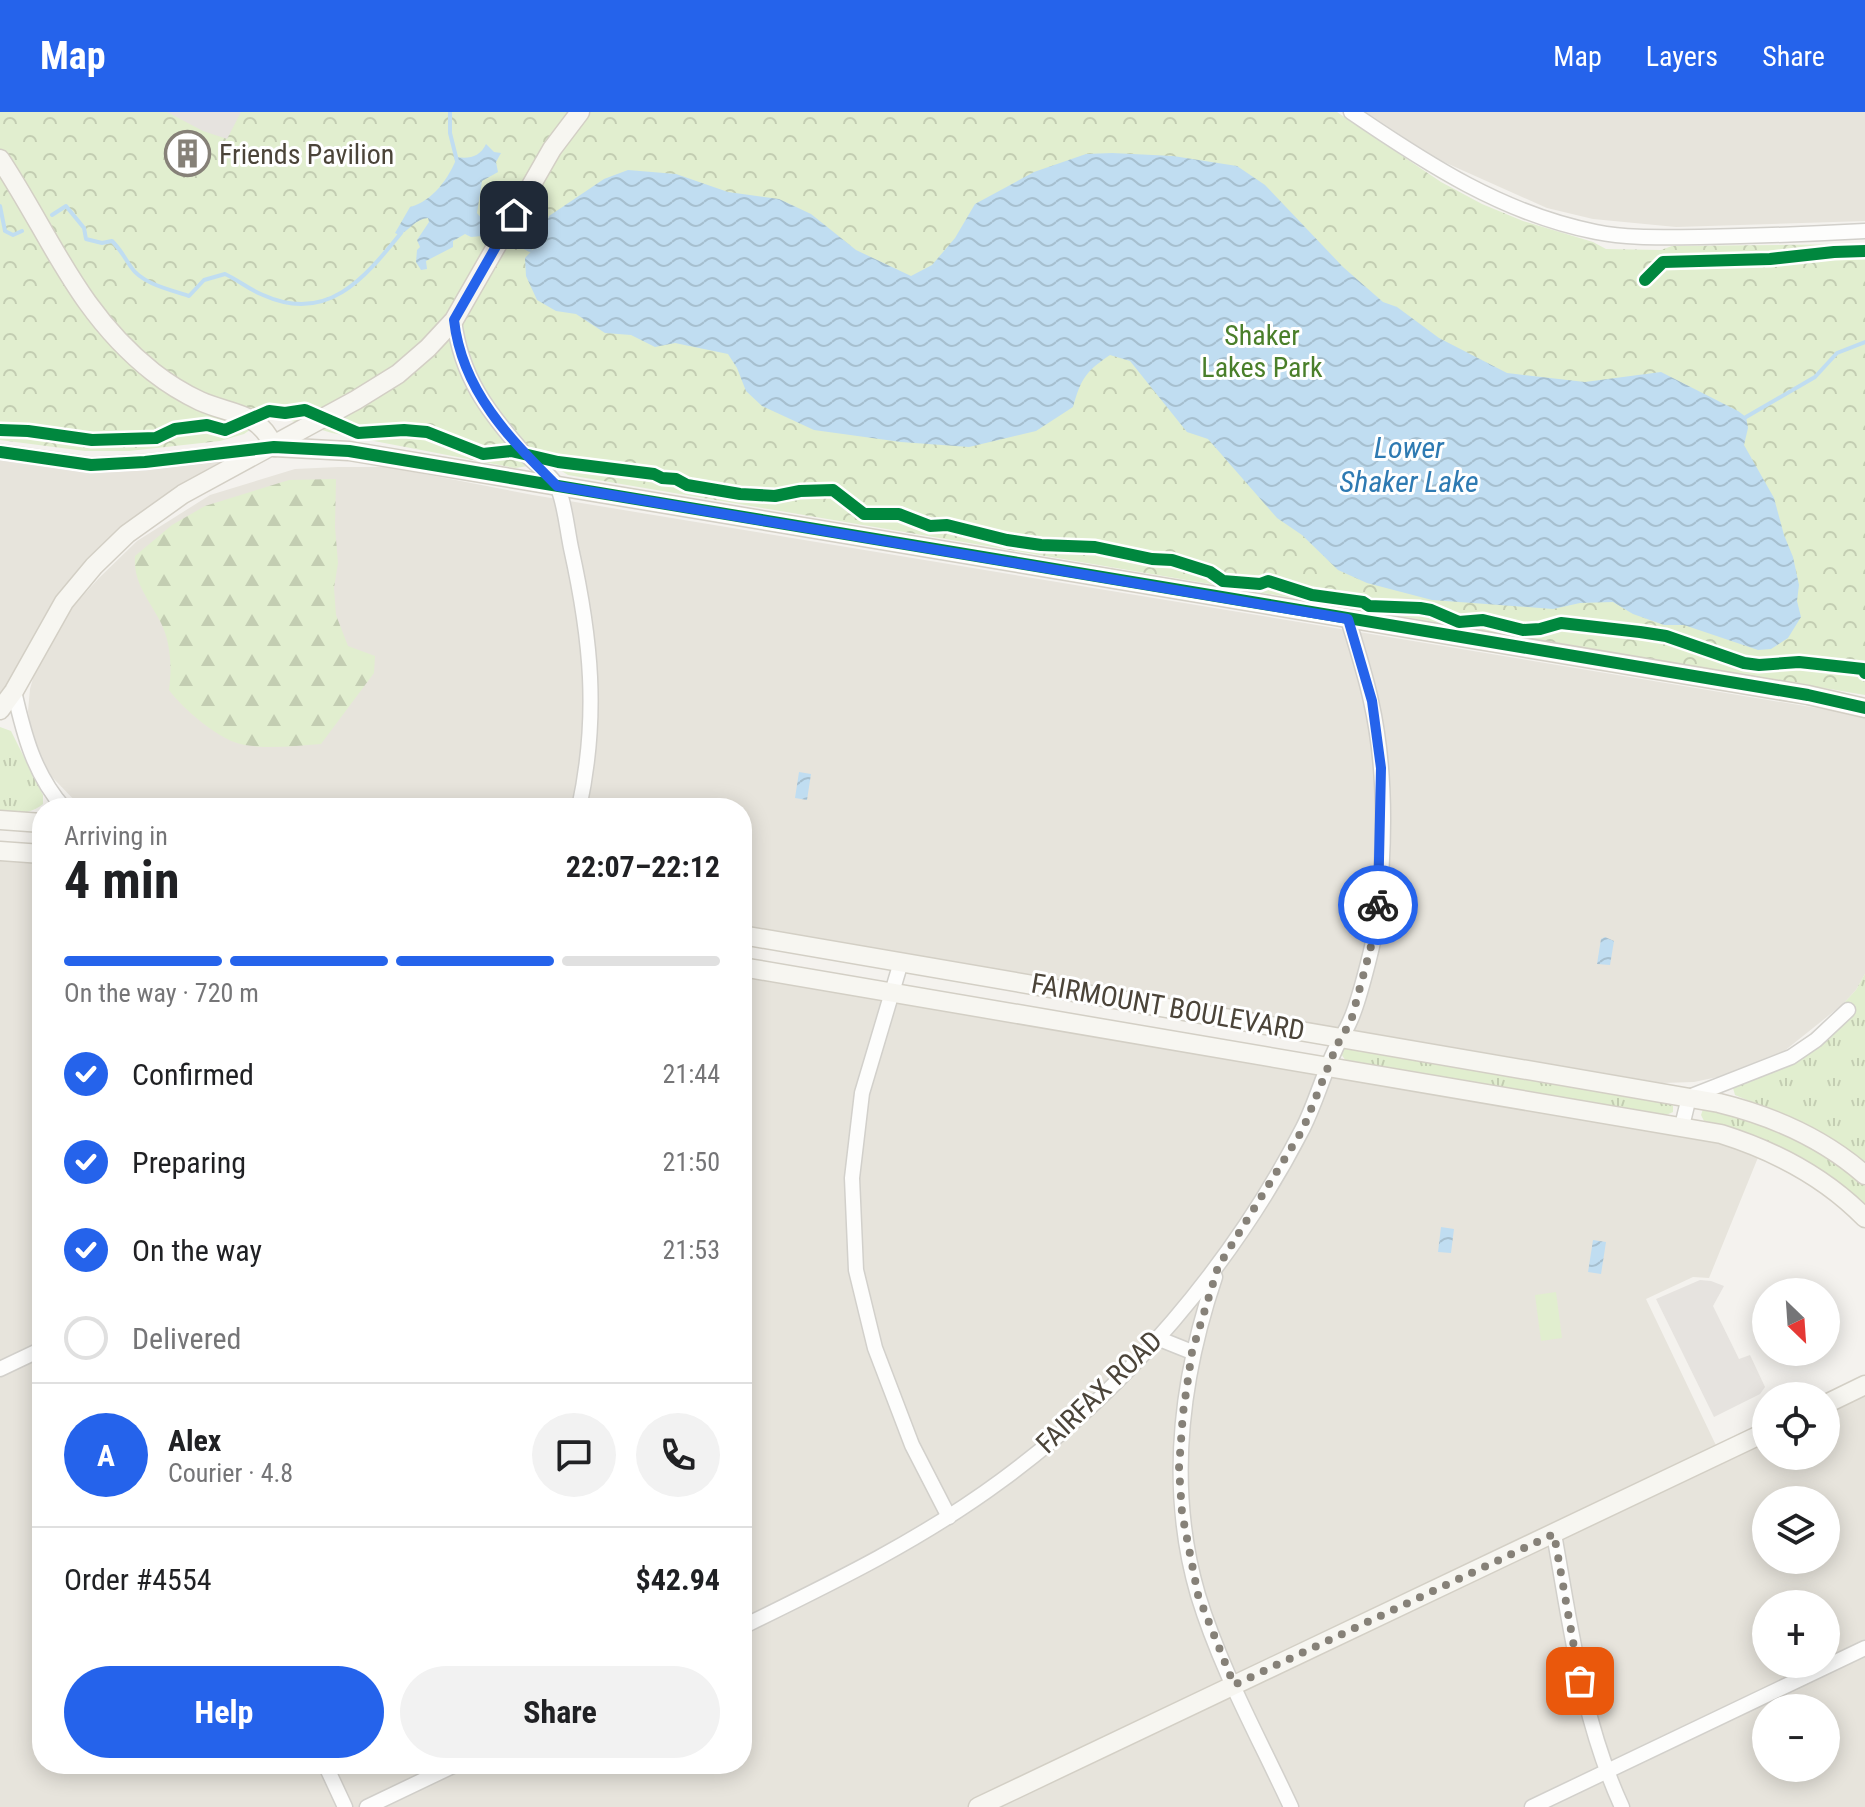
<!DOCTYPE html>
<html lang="en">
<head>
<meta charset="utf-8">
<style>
  body { margin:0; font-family:"Roboto Condensed",sans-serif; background:#f2f2f2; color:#202124; height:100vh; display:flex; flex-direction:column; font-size:30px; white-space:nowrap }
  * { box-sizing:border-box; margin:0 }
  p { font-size:26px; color:#757577 }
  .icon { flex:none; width:44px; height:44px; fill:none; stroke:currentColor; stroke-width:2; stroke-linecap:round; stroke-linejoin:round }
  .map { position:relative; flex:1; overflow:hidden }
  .drawer { position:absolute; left:32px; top:686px; width:720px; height:976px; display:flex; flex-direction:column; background:#fff; border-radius:32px; box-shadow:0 4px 20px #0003 }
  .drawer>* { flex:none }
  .needle { width:52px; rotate:155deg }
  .controls { position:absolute; left:1752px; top:1166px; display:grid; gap:16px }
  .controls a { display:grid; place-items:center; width:88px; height:88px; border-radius:50%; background:#fff; box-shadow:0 4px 20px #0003; font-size:40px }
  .pin { position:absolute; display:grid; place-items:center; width:68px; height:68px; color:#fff; margin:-34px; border-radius:16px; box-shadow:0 4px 12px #0006 }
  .courier { position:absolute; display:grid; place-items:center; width:80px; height:80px; margin:-40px; border:6px solid #2563eb; border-radius:50%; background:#fff; color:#222; box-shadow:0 2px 10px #0007 }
  .overview em { font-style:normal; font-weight:700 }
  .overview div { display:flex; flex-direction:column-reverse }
  .overview { display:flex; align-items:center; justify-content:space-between; height:136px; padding:0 32px }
  h1 { font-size:52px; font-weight:700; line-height:60px }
  .bar { display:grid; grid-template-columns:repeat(4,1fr); gap:12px 8px; align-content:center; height:96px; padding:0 32px }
  .bar i { height:10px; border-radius:6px; background:#e0e0e0 }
  .bar .active { background:#2563eb }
  .bar p { grid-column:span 4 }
  .line { display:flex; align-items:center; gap:20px; padding:0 32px; border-top:2px solid #e0e0e0 }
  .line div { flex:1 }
  .round { display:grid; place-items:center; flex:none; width:84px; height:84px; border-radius:42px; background:#f2f2f2 }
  ol { padding:0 32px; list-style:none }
  li { display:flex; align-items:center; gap:24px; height:88px }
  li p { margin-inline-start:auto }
  li .icon { padding:8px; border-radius:50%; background:#2563eb; color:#fff; stroke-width:4 }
  li:last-child { color:#757577 }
  li i { width:44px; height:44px; border:4px solid #e0e0e0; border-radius:50% }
  .button { display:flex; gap:16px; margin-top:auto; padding:16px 32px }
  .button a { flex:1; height:92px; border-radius:48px; background:#2563eb; color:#fff; font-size:32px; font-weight:700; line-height:92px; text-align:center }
  .button a+a { background:#f2f2f2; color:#202124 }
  header { display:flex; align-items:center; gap:48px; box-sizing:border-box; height:112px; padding:0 40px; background:#2563eb; color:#fff }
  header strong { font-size:38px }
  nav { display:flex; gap:44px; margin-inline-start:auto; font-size:28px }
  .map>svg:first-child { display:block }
  .residential { fill:#e7e4dc; fill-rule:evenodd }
  .grass { fill:url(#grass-tufts) }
  .forest { fill:url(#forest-firs) }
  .park { fill:url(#park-crowns) }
  .garden { fill:#e1eecf }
  .parking { fill:#e6e3df }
  .water { fill:url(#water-waves) }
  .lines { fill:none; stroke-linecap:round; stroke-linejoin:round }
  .stream { stroke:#c0ddf1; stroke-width:4 }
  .street-casing { stroke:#d2d0cb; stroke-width:17 }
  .secondary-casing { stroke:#d3cfc5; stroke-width:21 }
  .street { stroke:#fdfdfc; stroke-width:14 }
  .secondary { stroke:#f7f6f1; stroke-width:18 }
  .cycleway-casing { stroke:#fff; stroke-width:17 }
  .cycleway { stroke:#00873e; stroke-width:12 }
  .done { stroke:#868178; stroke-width:8; stroke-dasharray:0 14.4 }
  .route { stroke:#2563eb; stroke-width:10 }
  .labels { text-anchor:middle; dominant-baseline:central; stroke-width:6; stroke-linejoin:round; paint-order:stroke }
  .poi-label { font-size:28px; fill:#4b4439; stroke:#fff; text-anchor:start }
  .park-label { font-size:28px; fill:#4a7f2a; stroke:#fff }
  .street-label { font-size:28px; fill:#4b4439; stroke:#fff }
  .water-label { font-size:30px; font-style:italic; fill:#2e7ab2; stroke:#fff }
</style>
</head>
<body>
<header>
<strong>Map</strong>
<nav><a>Map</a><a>Layers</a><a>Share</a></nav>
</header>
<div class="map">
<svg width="1865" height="1695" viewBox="0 0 1865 1695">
  <defs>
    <pattern id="grass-tufts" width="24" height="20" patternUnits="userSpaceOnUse" patternTransform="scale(2)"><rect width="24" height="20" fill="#e1eecf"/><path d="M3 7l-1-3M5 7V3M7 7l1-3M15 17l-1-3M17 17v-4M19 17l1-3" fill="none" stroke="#c3cdb2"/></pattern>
    <pattern id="forest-firs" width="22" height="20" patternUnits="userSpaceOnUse" patternTransform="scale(2)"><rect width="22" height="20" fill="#e1eecf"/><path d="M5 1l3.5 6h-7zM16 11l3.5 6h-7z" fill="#c3cdb2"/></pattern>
    <pattern id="park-crowns" width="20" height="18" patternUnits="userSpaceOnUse" patternTransform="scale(2)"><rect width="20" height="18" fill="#e1eecf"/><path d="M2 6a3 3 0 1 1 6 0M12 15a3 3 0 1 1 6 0" fill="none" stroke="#c3cdb2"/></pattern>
    <pattern id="water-waves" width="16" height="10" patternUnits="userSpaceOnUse" patternTransform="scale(2)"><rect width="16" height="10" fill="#c0ddf1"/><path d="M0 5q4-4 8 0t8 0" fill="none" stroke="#a6bfcf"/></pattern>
  </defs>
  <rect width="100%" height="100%" fill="#f4f2ee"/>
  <g class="residential">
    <polygon points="1366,0 1865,0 1865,109 1676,115 1593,107 1547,96 1435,46"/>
    <polygon points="274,335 109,439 0,598 0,340 91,353"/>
    <polygon points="338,355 388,355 533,383 1865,604 1865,862 1856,878 1843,892 1783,940 1762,951 1727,963 1694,970 1662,971 742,814 742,696 82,696 51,664 39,643 31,619 28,599 30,577 36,556 68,500 99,466 137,429 210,383 295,357"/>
    <path d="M0,746l42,3v903h700v-790l975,167 42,14 -50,123 -16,-1 -47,22 78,163 42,-20v14h60v-43l39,-19v413h-1865zM1766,1388h60v60h-60zM1766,1492h60v60h-60zM1766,1596h60v60h-60z"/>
  </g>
  <g class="grass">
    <path d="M0,615l11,4 32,64v9c-14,11 -26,10 -43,8z"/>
    <polygon points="1865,862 1865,1049 1780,1002 1735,983 1733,976 1802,944 1852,899 1843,892 1856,878"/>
    <polygon points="1350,934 1666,986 1673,994 1673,1000 1664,1004 1648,1003 1346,949 1341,942 1342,936"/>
    <path d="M1710,995c55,20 111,38 155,79v22l-161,-87 -3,-6 2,-6z"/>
  </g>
  <path class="forest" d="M336,367l-1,48 3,36 -4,25 2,27 12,31 27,10 -1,17 -53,71c-26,2 -51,5 -76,1 -24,-3 -62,-36 -76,-55 3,-23 2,-48 -9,-69 -12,-23 -27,-39 -25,-65l37,-31 33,-19 84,-26z"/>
  <polygon class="park" points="0,0 1337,0 1441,70 1482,92 1523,109 1593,130 1606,137 1661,138 1672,134 1865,132 1865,583 568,363 549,351 515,356 332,321 272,303 244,322 220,329 129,339 85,339 0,328"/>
  <polygon class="garden" points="1556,1180 1562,1226 1541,1229 1535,1183"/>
  <g class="parking">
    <polygon points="167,0 241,0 227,27 203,19"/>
    <polygon points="1700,1168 1711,1169 1724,1174 1713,1194 1739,1247 1750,1243 1765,1275 1760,1282 1714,1305 1656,1187"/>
  </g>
  <g class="water">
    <path d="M486,32l8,8 7,1 -5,9 2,10 -16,9 -5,32 11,13 -6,10 -11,1 -6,-3 -12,7v6l-27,14 1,8 -6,1 -5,-8 1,-12 3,-3 -3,-7 12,-18 -1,-4c-13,1 -18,12 -29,17l-4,-2 15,-26c23,-6 39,-29 47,-50 12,2 23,0 29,-13z"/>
    <path d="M1112,41l61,3 64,10 28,19 78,82 40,35 14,5 42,31 68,35 78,9 76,-10 77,39 8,6 2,11 -4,17 30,53 10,37 9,22 6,28 -2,16 4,16 -13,21 -17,11 -13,1 -74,-25h-20l-31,-11 -20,-12 -33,1 -27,6 -121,-9 -65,-17 -29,-13 -36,-35 -25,-17 -69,-79 -21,-7 -57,-71 -20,-6c-25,17 -29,24 -37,52l-37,24 -67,16 -68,-5 -87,-12 -52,-24 -16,-15 -9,-23 -9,-14 -53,-11 -20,4 -24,-12 -26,-2 -29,-19 -20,-3 -19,-11 -11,-24 -1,-18 15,-16 9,-26 55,-37 24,-9 48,4 52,18 51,7 32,15 45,36 55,26 21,-11 23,-27 20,-34 59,-32 52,-18z"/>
    <polygon points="799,660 811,662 807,688 795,686"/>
    <polygon points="1605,825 1614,829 1610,853 1597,852 1601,827"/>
    <polygon points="1441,1115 1454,1117 1451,1141 1438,1140"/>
    <polygon points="1593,1128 1606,1130 1601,1162 1588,1160"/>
  </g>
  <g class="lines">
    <g class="stream">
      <polyline points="450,0 450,21 457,49"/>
      <polyline points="0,94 5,119 13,123 22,119"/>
      <path d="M52,103l14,-9 18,22 2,11 16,4 10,-2c9,9 12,16 19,26 11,17 40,23 58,29l15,-16 21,-6c13,6 25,16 38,21 64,29 101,-16 138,-62"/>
      <polyline points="508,127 530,138"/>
      <polyline points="1746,305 1815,265 1837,241 1865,230"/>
    </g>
    <defs>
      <g id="street">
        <path d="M1351,0c76,52 153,102 245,120 35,7 69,5 104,5 55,-1 110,-3 165,-6"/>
        <path d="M454,208c7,57 34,92 70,133 10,11 28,22 34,35 7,17 9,41 13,60 20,90 28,168 8,260"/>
        <polyline points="0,340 91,353 145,350 261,337"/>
        <path d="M14,579c10,44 20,83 50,117"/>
        <polyline points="901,850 862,981 852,1066 856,1158 875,1236 912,1333 949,1405"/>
        <polyline points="1682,1014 1689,985 1791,945 1816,928 1848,898"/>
        <path d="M1215,1165c-35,104 -48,212 -17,318 22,73 61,143 93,212"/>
        <polyline points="1157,1226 1192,1240"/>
        <polyline points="0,1257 42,1237"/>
        <path d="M1554,1422c17,94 28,186 68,273"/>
        <path d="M742,1515c90,-44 179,-87 260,-147 125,-92 230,-214 301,-352 13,-26 20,-53 32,-78 4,-10 11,-19 15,-29 9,-19 24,-79 27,-100 8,-72 10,-150 -6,-220 -6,-28 -15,-55 -23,-82"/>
        <polyline points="325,1652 345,1695"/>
        <polyline points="367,1695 457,1652"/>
        <polyline points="1532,1695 1865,1536"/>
      </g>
      <g id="secondary">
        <path d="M0,47c51,77 77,153 153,213 14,11 30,21 47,29 31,14 59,10 74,46"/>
        <polyline points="274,335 349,339 1808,583 1865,596"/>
        <polyline points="0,598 14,579 64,490 94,454 127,422 183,382 356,288 398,262 428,236 454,208 552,37 580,0"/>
        <polyline points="0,708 42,711"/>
        <polyline points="0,739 42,742"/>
        <path d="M742,823l977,168c53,13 105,36 146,72"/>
        <path d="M742,855l979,167c54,17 104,43 144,84"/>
        <polyline points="1826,1292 1865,1273"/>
        <polyline points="978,1695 1766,1320"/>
      </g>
    </defs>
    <use href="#street" class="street-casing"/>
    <use href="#secondary" class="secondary-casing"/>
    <use href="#street" class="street"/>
    <use href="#secondary" class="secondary"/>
    <defs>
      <g id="cycleway">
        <polyline points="1645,168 1663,150 1770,147 1834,140 1865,139"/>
        <polyline points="0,318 28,319 92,328 156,326 175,317 207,313 225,318 269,299 285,301 305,298 358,321 404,318 427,320 483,342 511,339 558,350 654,362 662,366 676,367 687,373 740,382 775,384 800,379 833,378 864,402 899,402 930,414 947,413 1007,428 1041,433 1095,435 1152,447 1172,448 1210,460 1223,469 1260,472 1268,469 1312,483 1363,490 1369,494 1420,496 1431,498 1459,510 1483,508 1523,518 1540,517 1561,511 1640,520 1666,524 1744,551 1759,553 1799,550 1863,557 1865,561"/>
        <polyline points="0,340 91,353 145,350 274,335 349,339 1808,583 1865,596"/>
      </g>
    </defs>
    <use href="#cycleway" class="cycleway-casing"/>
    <use href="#cycleway" class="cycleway"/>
  </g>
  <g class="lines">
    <polyline class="done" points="1378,793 1377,812 1351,909 1337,933 1303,1017 1218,1155 1192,1240 1183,1301 1179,1356 1182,1401 1198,1483 1234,1573 1554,1422 1580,1569"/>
    <path class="route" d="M514,103l-60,105c8,71 56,119 103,166l791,133 24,82 9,67 -3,137"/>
  </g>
  <defs>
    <symbol id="building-ring" viewBox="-11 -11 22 22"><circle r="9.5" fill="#fff" stroke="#868178" stroke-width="1.5"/><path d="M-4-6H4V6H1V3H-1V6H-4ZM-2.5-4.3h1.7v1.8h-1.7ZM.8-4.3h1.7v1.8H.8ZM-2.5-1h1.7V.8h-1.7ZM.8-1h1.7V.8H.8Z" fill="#868178"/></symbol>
  </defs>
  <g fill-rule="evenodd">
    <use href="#building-ring" x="162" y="16" width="51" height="51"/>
  </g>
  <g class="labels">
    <g class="poi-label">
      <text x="219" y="42">Friends Pavilion</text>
    </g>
    <g class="park-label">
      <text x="1262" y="223">Shaker<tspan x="1262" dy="32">Lakes Park</tspan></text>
    </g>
    <g class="street-label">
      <text transform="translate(1168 895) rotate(10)">FAIRMOUNT BOULEVARD</text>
      <text transform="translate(1099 1280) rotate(-44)">FAIRFAX ROAD</text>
    </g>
    <g class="water-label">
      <text x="1409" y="335">Lower<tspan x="1409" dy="34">Shaker Lake</tspan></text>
    </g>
  </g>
</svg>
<div class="controls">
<a><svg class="needle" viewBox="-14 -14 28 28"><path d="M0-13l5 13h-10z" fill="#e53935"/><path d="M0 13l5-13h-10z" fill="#757577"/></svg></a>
<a><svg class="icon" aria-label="locate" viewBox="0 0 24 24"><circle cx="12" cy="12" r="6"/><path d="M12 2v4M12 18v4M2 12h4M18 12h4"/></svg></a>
<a><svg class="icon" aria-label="layers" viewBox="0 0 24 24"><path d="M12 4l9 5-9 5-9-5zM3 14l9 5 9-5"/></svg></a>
<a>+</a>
<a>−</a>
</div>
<div class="pin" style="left:1580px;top:1569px;background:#ea580c"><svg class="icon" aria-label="bag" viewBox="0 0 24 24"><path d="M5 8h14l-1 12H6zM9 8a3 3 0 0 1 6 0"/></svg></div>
<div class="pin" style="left:514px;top:103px;background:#1f2937"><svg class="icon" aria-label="home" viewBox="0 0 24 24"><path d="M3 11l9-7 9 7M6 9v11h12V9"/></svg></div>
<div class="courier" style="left:1378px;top:793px"><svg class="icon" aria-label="bike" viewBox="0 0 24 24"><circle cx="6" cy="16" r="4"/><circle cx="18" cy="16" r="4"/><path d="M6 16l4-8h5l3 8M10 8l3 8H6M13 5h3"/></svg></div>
<section class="drawer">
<div class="overview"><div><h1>4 min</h1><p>Arriving in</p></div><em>22:07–22:12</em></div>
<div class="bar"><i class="active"></i><i class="active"></i><i class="active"></i><i></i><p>On the way · 720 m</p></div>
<ol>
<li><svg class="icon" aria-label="check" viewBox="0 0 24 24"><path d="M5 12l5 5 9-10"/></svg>Confirmed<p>21:44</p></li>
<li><svg class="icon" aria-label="check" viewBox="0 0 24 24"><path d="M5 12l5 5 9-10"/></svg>Preparing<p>21:50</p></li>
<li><svg class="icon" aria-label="check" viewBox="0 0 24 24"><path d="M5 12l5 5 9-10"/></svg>On the way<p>21:53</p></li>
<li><i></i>Delivered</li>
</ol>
<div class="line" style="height:144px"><b class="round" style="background:#2563eb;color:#fff">A</b><div><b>Alex</b><p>Courier · 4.8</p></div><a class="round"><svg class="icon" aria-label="chat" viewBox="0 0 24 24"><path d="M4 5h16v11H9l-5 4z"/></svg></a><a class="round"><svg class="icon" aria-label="phone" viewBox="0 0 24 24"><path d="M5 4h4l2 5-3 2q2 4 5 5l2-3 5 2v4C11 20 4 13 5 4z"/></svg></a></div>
<div class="line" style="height:104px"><div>Order #4554</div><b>$42.94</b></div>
<div class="button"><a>Help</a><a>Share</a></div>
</section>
</div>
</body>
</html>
